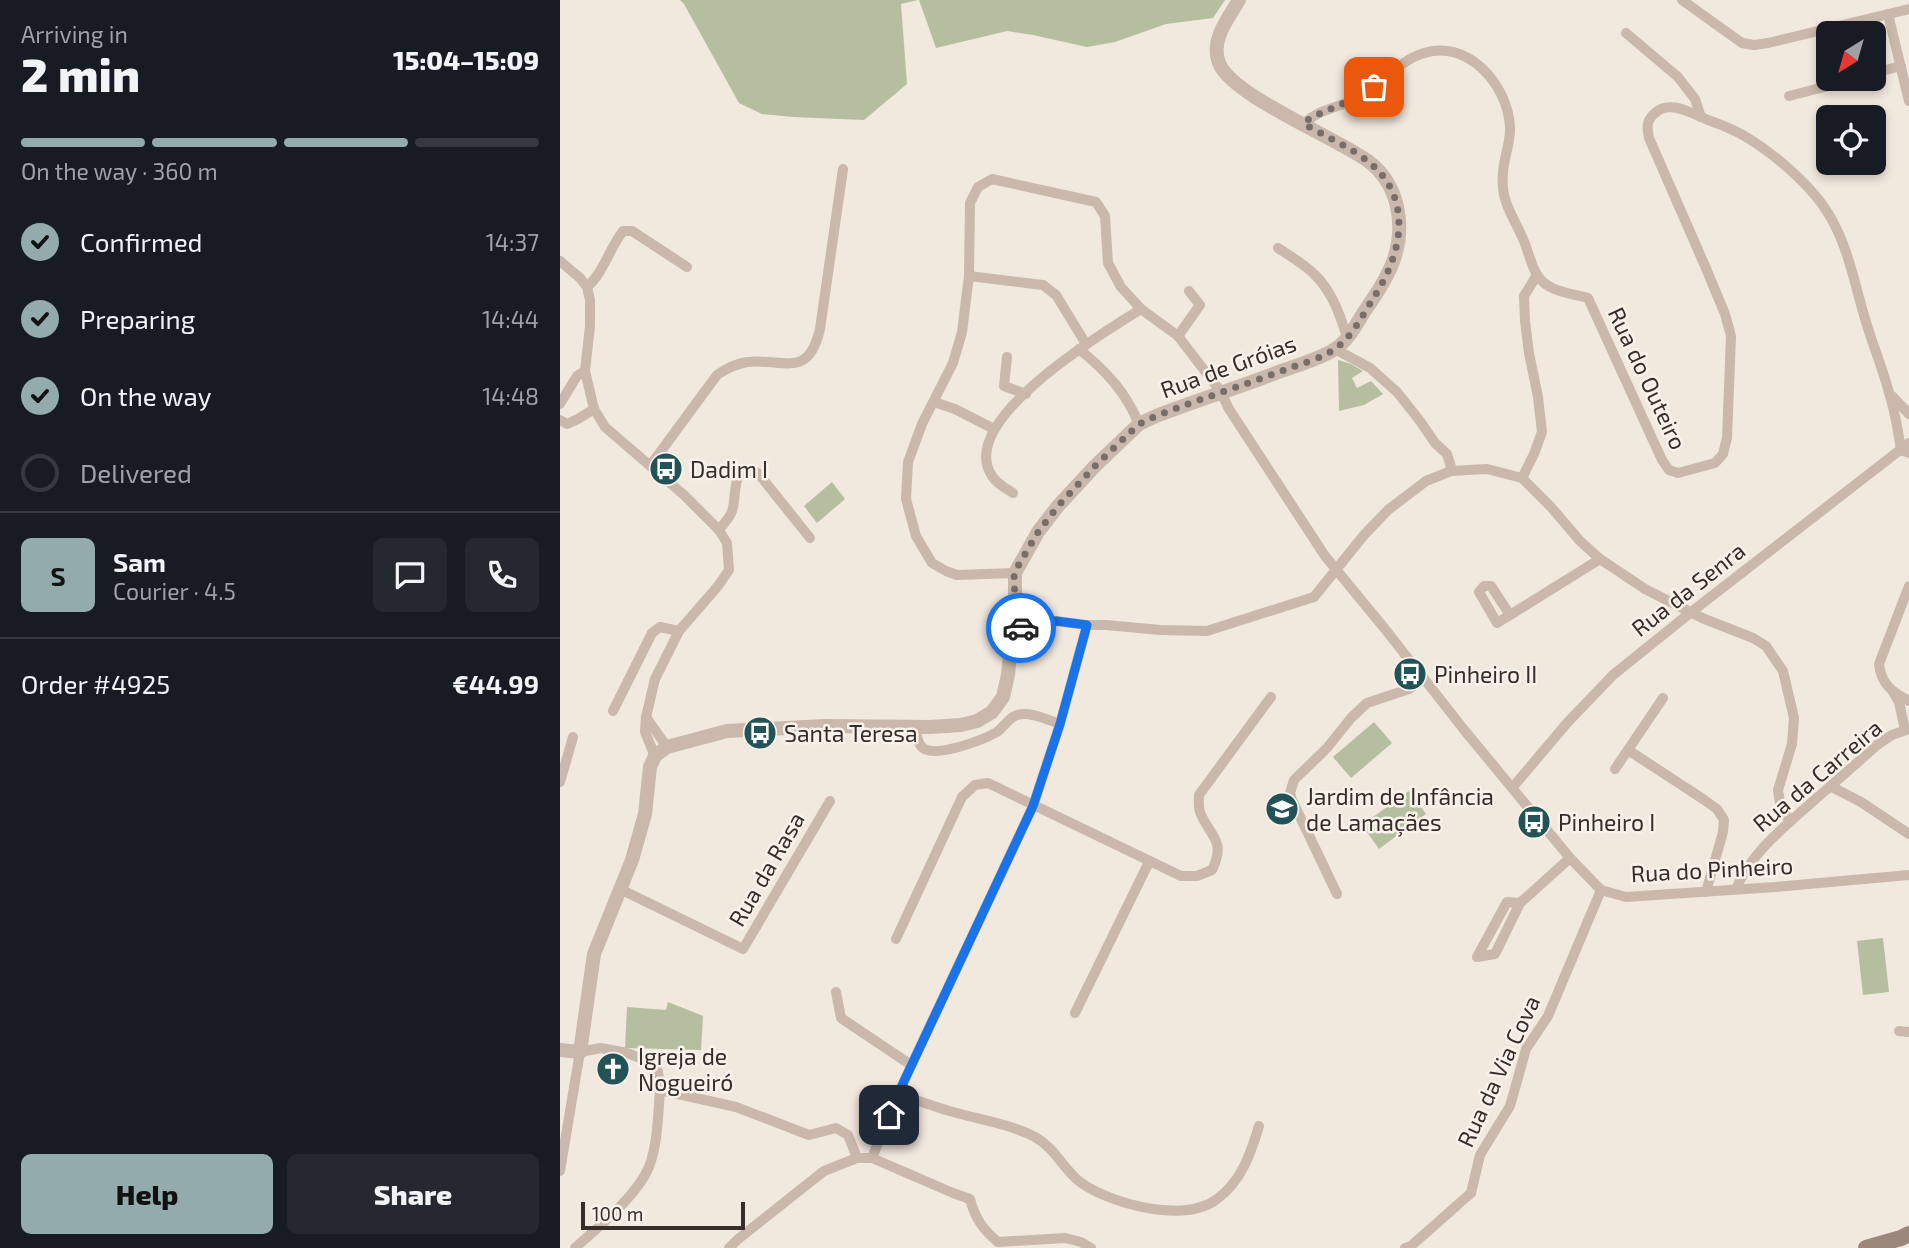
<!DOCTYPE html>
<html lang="en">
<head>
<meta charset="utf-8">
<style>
  body { margin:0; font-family:"Exo 2",sans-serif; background:#242831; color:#f1f3f6; height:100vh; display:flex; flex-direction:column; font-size:26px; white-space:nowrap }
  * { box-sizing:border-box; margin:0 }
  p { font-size:23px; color:#9ea1a6 }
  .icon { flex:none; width:38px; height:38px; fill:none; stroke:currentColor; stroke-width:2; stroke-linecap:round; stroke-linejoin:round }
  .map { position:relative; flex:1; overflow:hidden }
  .drawer { display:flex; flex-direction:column; background:#171b24; width:560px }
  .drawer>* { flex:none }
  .needle { width:46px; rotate:217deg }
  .tools { position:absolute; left:1256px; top:21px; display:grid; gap:14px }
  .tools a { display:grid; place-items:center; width:70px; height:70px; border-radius:10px; background:#171b24; box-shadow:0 4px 10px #0003; font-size:35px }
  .scale { position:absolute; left:21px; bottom:18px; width:164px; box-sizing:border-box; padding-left:7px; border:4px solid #372d2a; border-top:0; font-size:19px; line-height:24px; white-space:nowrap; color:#372d2a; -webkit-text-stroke:5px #f9f2ea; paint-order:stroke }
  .pin { position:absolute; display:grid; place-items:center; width:60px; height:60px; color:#fff; margin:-30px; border-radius:14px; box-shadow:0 4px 10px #0006 }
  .courier { position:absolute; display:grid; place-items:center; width:70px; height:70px; margin:-35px; border:5px solid #1a73e8; border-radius:50%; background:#fff; color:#222; box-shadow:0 2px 9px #0007 }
  .head em { font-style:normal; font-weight:800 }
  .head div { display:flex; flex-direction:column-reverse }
  .head { display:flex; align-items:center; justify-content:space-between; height:119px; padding:0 21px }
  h1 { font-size:46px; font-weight:800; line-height:52px }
  .bar { display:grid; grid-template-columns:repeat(4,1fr); gap:10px 7px; align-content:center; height:84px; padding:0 21px }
  .bar i { height:9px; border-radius:5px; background:#363941 }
  .bar .selected { background:#94abae }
  .bar p { grid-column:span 4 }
  .line { display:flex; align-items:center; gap:18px; padding:0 21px; border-top:2px solid #363941 }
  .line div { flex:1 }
  .round { display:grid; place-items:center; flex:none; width:74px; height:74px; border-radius:10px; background:#242831 }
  ol { padding:0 21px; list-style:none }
  li { display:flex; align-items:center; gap:21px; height:77px }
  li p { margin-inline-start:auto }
  li .icon { padding:7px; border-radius:50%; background:#94abae; color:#111; stroke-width:4 }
  li:last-child { color:#9ea1a6 }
  li i { width:38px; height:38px; border:4px solid #363941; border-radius:50% }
  .primary-button { display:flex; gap:14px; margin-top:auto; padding:14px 21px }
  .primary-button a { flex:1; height:80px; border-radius:10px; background:#94abae; color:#111; font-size:28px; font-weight:800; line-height:80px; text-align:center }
  .primary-button a+a { background:#242831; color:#f1f3f6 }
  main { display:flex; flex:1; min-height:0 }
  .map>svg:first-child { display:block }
  .green { fill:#b5bf9f }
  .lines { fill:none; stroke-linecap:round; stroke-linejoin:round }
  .minor { stroke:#c9b8ab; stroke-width:10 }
  .tertiary { stroke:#c9b8ab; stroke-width:14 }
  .secondary { stroke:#9c877c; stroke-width:16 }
  .done { stroke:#786e69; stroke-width:7; stroke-dasharray:0 12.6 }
  .route { stroke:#1a73e8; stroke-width:9 }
  .labels { text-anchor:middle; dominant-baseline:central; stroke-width:5; stroke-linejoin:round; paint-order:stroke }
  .street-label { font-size:23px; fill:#372d2a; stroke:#f9f2ea }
  .poi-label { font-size:23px; fill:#372d2a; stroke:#f9f2ea; text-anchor:start }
</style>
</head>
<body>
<main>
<section class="drawer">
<div class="head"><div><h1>2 min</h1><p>Arriving in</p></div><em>15:04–15:09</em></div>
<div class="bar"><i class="selected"></i><i class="selected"></i><i class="selected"></i><i></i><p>On the way · 360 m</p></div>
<ol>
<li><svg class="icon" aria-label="check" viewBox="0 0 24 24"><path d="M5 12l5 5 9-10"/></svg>Confirmed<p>14:37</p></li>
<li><svg class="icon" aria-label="check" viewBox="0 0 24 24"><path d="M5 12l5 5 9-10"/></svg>Preparing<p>14:44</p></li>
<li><svg class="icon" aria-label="check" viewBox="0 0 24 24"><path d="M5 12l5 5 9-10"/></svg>On the way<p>14:48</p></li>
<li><i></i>Delivered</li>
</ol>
<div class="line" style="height:126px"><b class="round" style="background:#94abae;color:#111">S</b><div><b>Sam</b><p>Courier · 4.5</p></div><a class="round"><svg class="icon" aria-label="chat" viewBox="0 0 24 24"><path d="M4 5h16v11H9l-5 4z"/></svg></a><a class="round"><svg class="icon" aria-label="phone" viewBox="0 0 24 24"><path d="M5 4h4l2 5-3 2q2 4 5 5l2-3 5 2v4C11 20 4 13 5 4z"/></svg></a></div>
<div class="line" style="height:91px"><div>Order #4925</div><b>€44.99</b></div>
<div class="primary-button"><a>Help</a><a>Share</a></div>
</section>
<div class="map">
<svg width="1349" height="1248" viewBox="0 0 1349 1248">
  <rect width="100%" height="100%" fill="#f1e8de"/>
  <g class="green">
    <polygon points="120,0 358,0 341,4 347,84 304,120 233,117 202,114 179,103 124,4"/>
    <polygon points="359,0 665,0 653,18 606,24 555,42 527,47 473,35 447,31 376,48"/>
    <polygon points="778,360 791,364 803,371 792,378 797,388 811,381 823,394 804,405 779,411"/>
    <polygon points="272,482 285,499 257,523 244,506"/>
    <polygon points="814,722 832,743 791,778 773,757"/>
    <polygon points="849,791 866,814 819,849 802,825"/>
    <polygon points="1323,938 1329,992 1303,995 1297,941"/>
    <polygon points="108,1002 143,1016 141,1050 65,1048 67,1007 106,1010"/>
  </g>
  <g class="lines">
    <g class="minor">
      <polyline points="1122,0 1182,43 1194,45 1208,43 1349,9"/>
      <polyline points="1328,14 1349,101"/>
      <polyline points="1066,33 1118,77 1135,99 1141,117"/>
      <polyline points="1314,73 1341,66"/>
      <polyline points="1229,96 1295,79"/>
      <path d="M744,124c12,-13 31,-16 47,-23 7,-4 15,-9 22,-14 16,-11 30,-27 48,-33 45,-17 87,30 89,73 1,16 -7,32 -7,47 -1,7 0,15 1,21 4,17 13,29 19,44 6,13 9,33 20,43 11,10 30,12 45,16l74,162 7,10 9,3 37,-10 8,-9 4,-16 4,-102 -6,-22 -20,-48 -56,-128c-2,-10 -3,-17 5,-24 15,-15 37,-1 54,6 14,5 30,11 43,20 24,15 54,41 71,64 26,36 31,76 44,118 7,24 17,47 23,71 6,18 9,37 12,57l8,3"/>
      <path d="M718,248c12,8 26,16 36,26 18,17 26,41 33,63"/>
      <polyline points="0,261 20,278 27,287 30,300 30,326 25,371 34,409 45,427 124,495 159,530 167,543 169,570 158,586 119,631 95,679 86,717 85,732 95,756"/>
      <polyline points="409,276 483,285 496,295 526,344"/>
      <path d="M27,287c17,-15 22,-38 36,-56h9l55,36"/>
      <polyline points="618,336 640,305 629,291"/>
      <path d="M519,349c28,23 46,42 60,75"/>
      <polyline points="775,349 810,368 837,392 860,421 875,443 887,454 892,470"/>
      <polyline points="447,357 444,386 466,394"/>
      <polyline points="1332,396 1349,414"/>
      <polyline points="374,402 395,409 434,429"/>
      <polyline points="0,404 17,376 25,371"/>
      <polyline points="0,420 7,424 18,419 34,409"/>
      <path d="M90,466l67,-91c10,-7 18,-11 30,-13 37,-4 61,18 73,-33l23,-160"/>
      <polyline points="962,478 974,454 982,432 978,397 969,353 965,321 964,296 977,275"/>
      <path d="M453,493c-8,-5 -16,-9 -21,-17 -37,-55 112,-144 149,-167"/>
      <path d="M159,530c4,-6 11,-12 13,-19 6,-17 -3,-48 26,-38l52,65"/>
      <polyline points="455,573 397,575 386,571 372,563 356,536 346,499 348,462 362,424 393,363 402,332 409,276 410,203 418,187 432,179 536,202 545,216 548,263 561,287 581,309 618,336 661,392 669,409 765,556 825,629 905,731 1010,858 1041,890 1066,897 1215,887 1349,875"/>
      <path d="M1349,586l-30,78c2,20 13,28 30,37"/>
      <polyline points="950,615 937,623 919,592 924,586 931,586 950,615 1040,559"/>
      <polyline points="452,630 484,622 496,621 527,625 546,625 600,630 647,631 754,597 804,535 828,510 866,481 891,471 927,469 962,478 991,507 1020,541 1040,559 1085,589 1142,618 1193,638 1206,646 1223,671 1234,718 1232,744 1218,790 1220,803 1230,822"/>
      <polyline points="1333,692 1339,702 1345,730"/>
      <polyline points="53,711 92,633 100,627 119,631"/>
      <polyline points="86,717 107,747"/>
      <path d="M355,728c2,6 2,16 8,20 13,10 60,-8 74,-16 7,-5 12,-15 20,-17 13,-4 31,5 43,9"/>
      <polyline points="1068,750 1143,799 1157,809 1164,820 1163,832 1146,892"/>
      <polyline points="1055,769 1103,698"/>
      <polyline points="0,782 13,737"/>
      <polyline points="1270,786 1301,802 1349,834"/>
      <polyline points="953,787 1007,723 1053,675 1130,613 1349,443"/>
      <polyline points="60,889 183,949 270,801"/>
      <path d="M1176,889c15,-36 47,-61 75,-86 22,-19 44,-38 66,-58l15,-10 17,-6"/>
      <polyline points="777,894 732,800 730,793 734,780 767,748 791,718 807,703 849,689 864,679"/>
      <polyline points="960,903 947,902 917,957 935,954 960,903 1010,858"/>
      <path d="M336,939l66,-142 13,-12 13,-2 193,93h16l15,-6c15,-30 -3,-34 -12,-58 -2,-5 -1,-12 -1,-17l72,-98"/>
      <polyline points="276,992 281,1018 351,1065"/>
      <polyline points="515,1013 589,862"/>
      <polyline points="1339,1031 1349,1032"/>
      <path d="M338,1094c18,6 37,13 55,18 28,8 57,12 82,25 20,11 28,32 45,45 30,22 105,42 137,17 24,-17 34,-46 42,-73"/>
      <polyline points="312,1158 338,1094 473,806 500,724 527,625"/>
      <polyline points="0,1171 20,1052 41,1048 67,1053 88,1061 98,1071 100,1090 176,1107 249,1135 276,1128 288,1135 297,1158"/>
      <path d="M15,1248c23,-21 62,-52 74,-81 9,-24 9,-52 11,-77"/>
      <path d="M169,1248l8,-8 87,-69 33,-13h15l81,35 17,6c5,19 13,31 28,43l67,-4 16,4 10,6"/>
      <polyline points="845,1248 851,1246 911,1193 920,1155 950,1106 966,1049 988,1016 1041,890"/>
    </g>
    <path class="tertiary" d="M0,1050l20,2 14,-98 38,-94 13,-46 5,-47 5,-11 12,-9 60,-16 98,-5 105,1 31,-2 16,-4 15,-9 11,-15 5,-22 7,-74v-28l23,-41 20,-26 37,-40 44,-42 17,-8c42,-16 84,-29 125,-45 15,-5 41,-13 54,-22 13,-8 21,-24 29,-37 11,-16 22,-32 29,-50 13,-36 6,-78 -25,-101 -33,-24 -136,-65 -149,-98 -9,-23 9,-44 20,-63"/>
    <polyline class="secondary" points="1306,1248 1341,1238 1349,1234"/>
  </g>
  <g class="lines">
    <path class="done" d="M461,628l-9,2 3,-29 -1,-28 24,-41 20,-26 37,-40 44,-42 17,-8c44,-17 88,-31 131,-47 14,-5 38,-12 49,-21 17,-12 27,-34 38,-51 28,-43 40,-98 -5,-135 -19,-15 -44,-26 -65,-38l6,-6 41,-18 23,-13"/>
    <polyline class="route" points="329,1115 338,1094 473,806 500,724 527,625 496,621 484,622 461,628"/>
  </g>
  <defs>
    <symbol id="bus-disc" viewBox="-11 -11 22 22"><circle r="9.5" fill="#225356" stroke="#f9f2ea"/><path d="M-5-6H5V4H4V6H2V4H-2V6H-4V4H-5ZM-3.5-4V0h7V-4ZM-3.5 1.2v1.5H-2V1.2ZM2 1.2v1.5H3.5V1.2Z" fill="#fff"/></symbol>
    <symbol id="school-disc" viewBox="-11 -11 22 22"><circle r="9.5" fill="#225356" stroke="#f9f2ea"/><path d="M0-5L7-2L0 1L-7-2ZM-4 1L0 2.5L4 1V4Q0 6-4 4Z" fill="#fff"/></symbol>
    <symbol id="church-disc" viewBox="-11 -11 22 22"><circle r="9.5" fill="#225356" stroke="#f9f2ea"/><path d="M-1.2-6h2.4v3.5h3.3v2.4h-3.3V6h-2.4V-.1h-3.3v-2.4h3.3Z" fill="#fff"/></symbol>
  </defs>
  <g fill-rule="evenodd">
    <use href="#bus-disc" x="87" y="450" width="38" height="38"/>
    <use href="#bus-disc" x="831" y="655" width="38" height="38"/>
    <use href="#bus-disc" x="181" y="714" width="38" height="38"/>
    <use href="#school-disc" x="703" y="790" width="38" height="38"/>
    <use href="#bus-disc" x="955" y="803" width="38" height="38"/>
    <use href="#church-disc" x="34" y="1050" width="38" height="38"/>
  </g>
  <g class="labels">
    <g class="street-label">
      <text transform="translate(668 366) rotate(-20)">Rua de Gróias</text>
      <text transform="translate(1088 378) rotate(65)">Rua do Outeiro</text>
      <text transform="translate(1128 589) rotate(-38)">Rua da Senra</text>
      <text transform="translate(1257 775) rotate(-40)">Rua da Carreira</text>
      <text transform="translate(206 869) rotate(-60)">Rua da Rasa</text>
      <text transform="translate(1152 869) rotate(-3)">Rua do Pinheiro</text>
      <text transform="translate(938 1071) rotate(-65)">Rua da Via Cova</text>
    </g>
    <g class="poi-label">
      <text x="130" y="469">Dadim I</text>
      <text x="874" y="674">Pinheiro II</text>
      <text x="224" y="733">Santa Teresa</text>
      <text x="746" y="796">Jardim de Infância<tspan x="746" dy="26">de Lamaçães</tspan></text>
      <text x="998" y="822">Pinheiro I</text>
      <text x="78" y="1056">Igreja de<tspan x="78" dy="26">Nogueiró</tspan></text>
    </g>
  </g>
</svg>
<div class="tools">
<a><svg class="needle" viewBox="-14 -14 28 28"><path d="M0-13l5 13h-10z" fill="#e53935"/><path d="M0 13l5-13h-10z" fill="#9ea1a6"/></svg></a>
<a><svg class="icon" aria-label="locate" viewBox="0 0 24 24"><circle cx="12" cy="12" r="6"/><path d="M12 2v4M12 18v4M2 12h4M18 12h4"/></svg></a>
</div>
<div class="scale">100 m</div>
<div class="pin" style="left:814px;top:87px;background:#ea580c"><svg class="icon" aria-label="bag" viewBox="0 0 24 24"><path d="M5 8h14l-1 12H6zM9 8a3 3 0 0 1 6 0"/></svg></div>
<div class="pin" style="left:329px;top:1115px;background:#1f2937"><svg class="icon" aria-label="home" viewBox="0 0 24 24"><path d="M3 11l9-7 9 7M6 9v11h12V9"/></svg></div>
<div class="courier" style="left:461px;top:628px"><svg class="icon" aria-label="car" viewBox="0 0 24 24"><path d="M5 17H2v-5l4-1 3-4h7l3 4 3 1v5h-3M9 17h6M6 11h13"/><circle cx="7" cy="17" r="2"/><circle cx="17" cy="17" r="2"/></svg></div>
</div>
</main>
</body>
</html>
